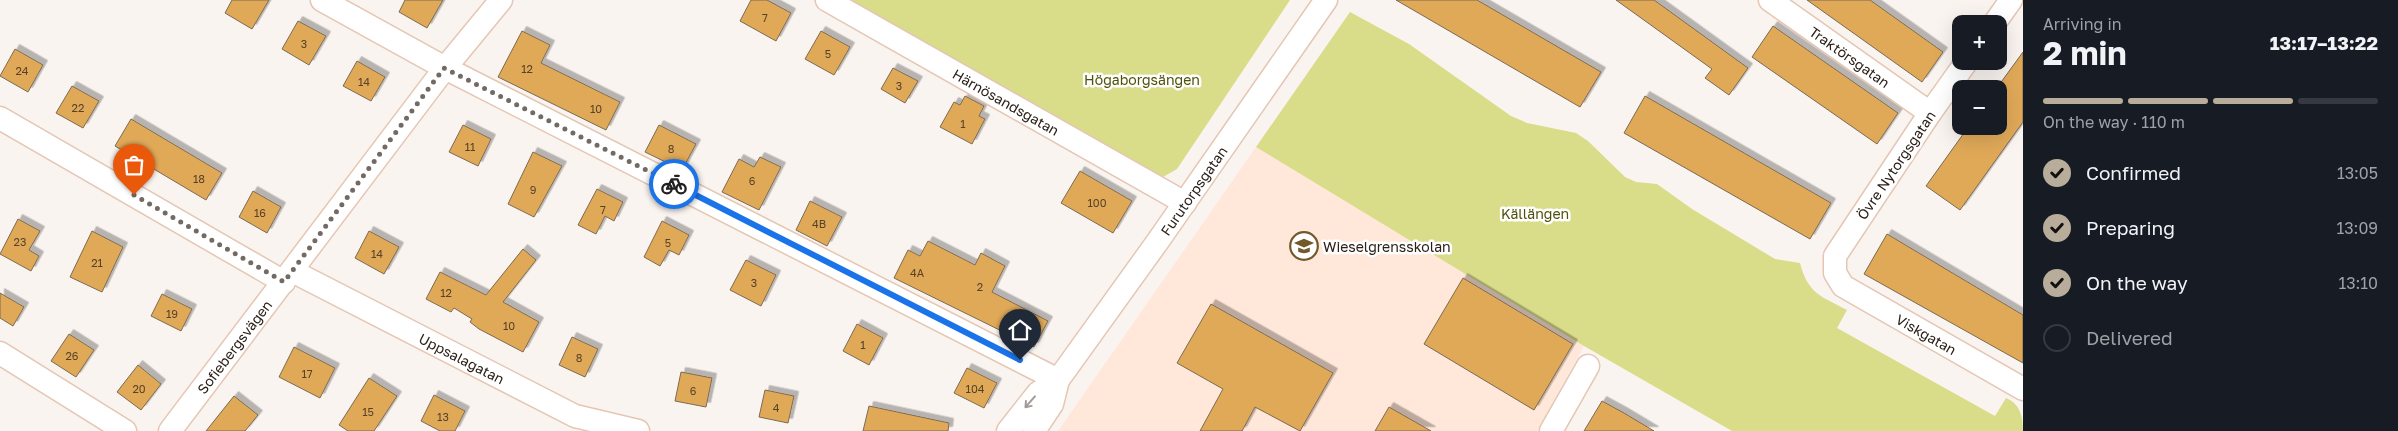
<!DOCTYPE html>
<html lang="en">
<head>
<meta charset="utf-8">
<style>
  body { margin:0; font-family:"Golos Text",sans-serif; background:#242831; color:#f1f3f6; height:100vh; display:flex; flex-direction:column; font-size:19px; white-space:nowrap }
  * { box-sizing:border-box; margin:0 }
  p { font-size:16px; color:#9ea1a6 }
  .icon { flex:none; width:28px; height:28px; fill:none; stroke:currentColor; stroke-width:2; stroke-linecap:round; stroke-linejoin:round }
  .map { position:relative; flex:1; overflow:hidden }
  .drawer { display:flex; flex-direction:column; background:#171b24; width:375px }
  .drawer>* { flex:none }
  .buttons { position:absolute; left:1952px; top:15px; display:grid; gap:10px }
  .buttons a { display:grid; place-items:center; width:55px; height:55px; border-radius:10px; background:#171b24; box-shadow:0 5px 20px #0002; font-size:25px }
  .pin { position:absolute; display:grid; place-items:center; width:42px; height:42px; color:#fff; margin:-51px -21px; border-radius:50% 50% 50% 0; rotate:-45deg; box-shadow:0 0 5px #0007 }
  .pin .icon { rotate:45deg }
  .courier { position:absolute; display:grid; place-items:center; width:50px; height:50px; margin:-25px; border:4px solid #1a73e8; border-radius:50%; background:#fff; color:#222; box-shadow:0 1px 6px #0007 }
  .summary em { font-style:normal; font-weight:700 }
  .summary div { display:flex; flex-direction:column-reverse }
  .summary { display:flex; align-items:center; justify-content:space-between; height:85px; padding:0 20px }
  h1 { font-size:32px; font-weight:700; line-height:38px }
  .bar { display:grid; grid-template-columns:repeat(4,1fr); gap:8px 5px; align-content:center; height:60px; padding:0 20px }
  .bar i { height:6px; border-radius:4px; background:#363941 }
  .bar .selected { background:#b8ad9a }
  .bar p { grid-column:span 4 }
  ol { padding:0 20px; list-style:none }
  li { display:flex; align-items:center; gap:15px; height:55px }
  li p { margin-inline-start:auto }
  li .icon { padding:5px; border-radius:50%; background:#b8ad9a; color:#111; stroke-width:4 }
  li:last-child { color:#9ea1a6 }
  li i { width:28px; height:28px; border:2px solid #363941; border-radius:50% }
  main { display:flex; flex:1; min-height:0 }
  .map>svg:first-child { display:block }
  .built { fill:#ffe7d9 }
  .green { fill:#d9dc89 }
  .building { fill:#e0a959; stroke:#7c6a51; filter:url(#shadow) }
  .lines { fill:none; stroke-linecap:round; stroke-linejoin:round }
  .minor-casing { stroke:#e5c6b3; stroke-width:25 }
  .minor { stroke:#fff; stroke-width:22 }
  .oneway { stroke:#a09b98 }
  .done { stroke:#736a64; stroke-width:5; stroke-dasharray:0 9 }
  .route { stroke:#1a73e8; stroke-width:6 }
  .labels { text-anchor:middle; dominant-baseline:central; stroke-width:5; stroke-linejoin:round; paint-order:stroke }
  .number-label { font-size:11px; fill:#584229 }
  .street-label { font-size:14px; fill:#2b2019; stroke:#fff }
  .park-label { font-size:14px; fill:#505108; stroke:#fff }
  .poi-label { font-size:14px; fill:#2b2019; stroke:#fff; text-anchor:start }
</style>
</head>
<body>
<main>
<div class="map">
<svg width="2023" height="431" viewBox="0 0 2023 431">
  <defs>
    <filter id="shadow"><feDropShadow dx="4.5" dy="-4.5" stdDeviation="0" flood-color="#0004"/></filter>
  </defs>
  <rect width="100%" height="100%" fill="#faf4f0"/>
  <polygon class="built" points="1256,147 1584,346 1537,431 1058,431"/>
  <g class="green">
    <polygon points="842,0 1290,0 1177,169 1163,177 1155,176"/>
    <path d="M1350,12l59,32 102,72 16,7 49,10 12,8 37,36 11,5 21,2 35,25 83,50 25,4c8,31 21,33 47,47l-10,18 158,88 11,-18c14,6 17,18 17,33h-291l-148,-85 -328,-199z"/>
  </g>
  <g class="building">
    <polygon points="232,0 269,0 252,29 225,13"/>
    <polygon points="405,0 443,0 427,28 399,12"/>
    <polygon points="751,0 767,0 791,13 776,41 740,21"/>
    <polygon points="1396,0 1477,0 1601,72 1580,107"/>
    <polygon points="1616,0 1654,0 1748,68 1729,95 1705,78 1712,69"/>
    <polygon points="1807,0 1870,0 1943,52 1922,82"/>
    <polygon points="298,21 326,36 309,65 282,49"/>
    <polygon points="1773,26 1898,113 1877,144 1752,57"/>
    <polygon points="522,31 550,45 541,63 620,102 606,130 498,77"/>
    <polygon points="821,31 850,47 834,75 805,59"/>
    <polygon points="15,49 43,65 28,92 0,76"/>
    <polygon points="2023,52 2023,122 1960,210 1926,186 1969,126 1999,126 1999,85"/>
    <polygon points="357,61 385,77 371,101 343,86"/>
    <polygon points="893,68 918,81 905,103 881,89"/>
    <polygon points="72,86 99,101 83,128 56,113"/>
    <polygon points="965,96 984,106 979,116 985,119 972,144 940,127 954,102 960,105"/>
    <polygon points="1645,96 1831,203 1810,239 1624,133"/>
    <polygon points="131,119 222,173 206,200 115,146"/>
    <polygon points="463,125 491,139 478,166 449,152"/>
    <polygon points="659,125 696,144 682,170 645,152"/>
    <polygon points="533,152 562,166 534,217 508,204"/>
    <polygon points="760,157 781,167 759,210 722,192 739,159 754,167"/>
    <polygon points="1080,171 1132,201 1113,233 1061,203"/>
    <polygon points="597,189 623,202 614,221 605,216 596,234 578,225"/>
    <polygon points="253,191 281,207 267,233 239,217"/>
    <polygon points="810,201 842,217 827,246 796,230"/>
    <polygon points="18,219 40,231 29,250 39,256 31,271 0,254"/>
    <polygon points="662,221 689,235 679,255 669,250 660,266 644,257"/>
    <polygon points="92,231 123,247 102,292 70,277"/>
    <polygon points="369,231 399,247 384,274 355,258"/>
    <polygon points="1887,234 2023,315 2023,363 1864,274"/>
    <polygon points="928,241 975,265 981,253 1005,266 992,292 1048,321 1034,347 894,278 908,250 920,256"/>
    <polygon points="523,249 536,260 503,302 539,322 523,352 479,329 470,322 472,319 454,308 451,312 426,299 440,272 486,295"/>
    <polygon points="746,260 776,275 761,306 730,290"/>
    <polygon points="1463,278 1573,344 1534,410 1424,344"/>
    <polygon points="0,293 24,307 13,326 0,318"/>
    <polygon points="162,294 192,309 181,331 151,316"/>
    <polygon points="1211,304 1333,373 1300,431 1255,407 1242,431 1200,431 1223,389 1177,363"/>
    <polygon points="857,324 883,338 869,365 843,351"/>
    <polygon points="69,334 94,350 76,377 51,361"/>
    <polygon points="572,337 598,349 585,377 559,365"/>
    <polygon points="294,347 335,368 320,398 279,377"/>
    <polygon points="138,365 161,384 141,410 117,392"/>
    <polygon points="967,368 997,383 984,408 954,393"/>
    <polygon points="681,372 712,378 706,407 675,401"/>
    <polygon points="369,378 397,396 374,431 348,431 339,425"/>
    <polygon points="765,390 794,396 788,423 759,417"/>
    <polygon points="434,395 465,411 455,431 440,431 421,421"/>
    <polygon points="234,396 258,415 245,431 206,431"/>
    <polygon points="1602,401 1624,413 1654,431 1584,431"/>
    <polygon points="869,406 949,423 948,431 863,431"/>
    <polygon points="1389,407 1431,431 1375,431"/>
  </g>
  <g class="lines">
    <defs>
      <g id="minor">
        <polyline points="322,0 445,68 1058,380"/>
        <path id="s1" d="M827,0l358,203"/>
        <path id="s2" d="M1770,0l160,113"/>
        <polyline points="1994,24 2011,0"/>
        <path id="s3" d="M1967,61l-37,52 -95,143v17l8,13 180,103"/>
        <polyline points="0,118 284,282"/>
        <path id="s4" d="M292,271l283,145 63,15"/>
        <polyline points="0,353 125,431"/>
        <path id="s5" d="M170,431l275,-363 56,-68"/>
        <polyline points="1008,431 1038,393 1058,380"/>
        <path id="s6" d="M1034,431l18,-27 6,-24 100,-139 168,-241"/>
        <polyline points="1551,431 1588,366"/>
      </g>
    </defs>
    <use href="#minor" class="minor-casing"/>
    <use href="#minor" class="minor"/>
  </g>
  <defs><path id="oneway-shaft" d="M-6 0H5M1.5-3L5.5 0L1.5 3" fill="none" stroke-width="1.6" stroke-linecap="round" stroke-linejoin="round" transform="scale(1.25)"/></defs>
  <use class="oneway" href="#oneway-shaft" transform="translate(1030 402) rotate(131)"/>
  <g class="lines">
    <polyline class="done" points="134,195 284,282 444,68 674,184"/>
    <polyline class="route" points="674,184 1020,360"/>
  </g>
  <defs>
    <symbol id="school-ring" viewBox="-11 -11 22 22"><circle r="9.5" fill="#fff" stroke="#72582a" stroke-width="1.5"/><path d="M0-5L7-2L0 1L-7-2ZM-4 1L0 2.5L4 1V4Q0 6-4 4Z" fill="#72582a"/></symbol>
  </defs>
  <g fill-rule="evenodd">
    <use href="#school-ring" x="1288" y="230" width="32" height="32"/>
  </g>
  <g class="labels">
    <g class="number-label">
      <text x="765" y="17">7</text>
      <text x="304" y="43">3</text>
      <text x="828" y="53">5</text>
      <text x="527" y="68">12</text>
      <text x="22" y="70">24</text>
      <text x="364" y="81">14</text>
      <text x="899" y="85">3</text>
      <text x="78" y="107">22</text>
      <text x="596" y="108">10</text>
      <text x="963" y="123">1</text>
      <text x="470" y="146">11</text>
      <text x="671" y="148">8</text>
      <text x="199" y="178">18</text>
      <text x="752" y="180">6</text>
      <text x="533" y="189">9</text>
      <text x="1097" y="202">100</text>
      <text x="603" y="209">7</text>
      <text x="260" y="212">16</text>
      <text x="819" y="223">4B</text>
      <text x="20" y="241">23</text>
      <text x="668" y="242">5</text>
      <text x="377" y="253">14</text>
      <text x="97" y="262">21</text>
      <text x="917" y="272">4A</text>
      <text x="754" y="282">3</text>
      <text x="980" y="286">2</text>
      <text x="446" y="292">12</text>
      <text x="172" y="313">19</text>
      <text x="509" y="325">10</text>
      <text x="863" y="344">1</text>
      <text x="72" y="355">26</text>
      <text x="579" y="357">8</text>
      <text x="307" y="373">17</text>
      <text x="139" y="388">20</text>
      <text x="975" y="388">104</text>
      <text x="693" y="390">6</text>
      <text x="776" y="407">4</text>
      <text x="368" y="411">15</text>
      <text x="443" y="416">13</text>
    </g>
    <g class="street-label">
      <text stroke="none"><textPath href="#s2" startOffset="98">Traktörsgatan</textPath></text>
      <text stroke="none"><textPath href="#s1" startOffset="206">Härnösandsgatan</textPath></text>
      <text transform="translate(1896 165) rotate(-56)">Övre Nytorgsgatan</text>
      <text stroke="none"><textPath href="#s6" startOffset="290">Furutorpsgatan</textPath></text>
      <text stroke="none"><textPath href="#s3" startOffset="364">Viskgatan</textPath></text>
      <text stroke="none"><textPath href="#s5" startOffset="106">Sofiebergsvägen</textPath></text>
      <text stroke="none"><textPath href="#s4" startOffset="191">Uppsalagatan</textPath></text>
    </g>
    <g class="park-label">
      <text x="1142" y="79">Högaborgsängen</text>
      <text x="1535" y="213">Källängen</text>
    </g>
    <g class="poi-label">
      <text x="1323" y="246">Wieselgrensskolan</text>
    </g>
  </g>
</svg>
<div class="buttons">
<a>+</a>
<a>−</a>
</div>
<div class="pin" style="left:134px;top:195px;background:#ea580c"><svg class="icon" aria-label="bag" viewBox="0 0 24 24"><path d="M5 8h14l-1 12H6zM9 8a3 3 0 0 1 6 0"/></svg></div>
<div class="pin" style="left:1020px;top:360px;background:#1f2937"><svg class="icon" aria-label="home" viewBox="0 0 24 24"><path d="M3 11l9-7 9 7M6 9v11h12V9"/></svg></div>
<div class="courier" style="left:674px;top:184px"><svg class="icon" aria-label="bike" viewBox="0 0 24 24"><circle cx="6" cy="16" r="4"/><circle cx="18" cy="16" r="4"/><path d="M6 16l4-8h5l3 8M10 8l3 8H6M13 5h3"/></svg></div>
</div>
<section class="drawer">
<div class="summary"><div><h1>2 min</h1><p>Arriving in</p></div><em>13:17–13:22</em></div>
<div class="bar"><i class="selected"></i><i class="selected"></i><i class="selected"></i><i></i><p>On the way · 110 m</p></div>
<ol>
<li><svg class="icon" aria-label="check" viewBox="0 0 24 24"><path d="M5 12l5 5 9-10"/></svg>Confirmed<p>13:05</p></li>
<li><svg class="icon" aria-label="check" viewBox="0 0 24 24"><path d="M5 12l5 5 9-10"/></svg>Preparing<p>13:09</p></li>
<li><svg class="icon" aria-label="check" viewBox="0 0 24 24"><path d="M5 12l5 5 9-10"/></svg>On the way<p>13:10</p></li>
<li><i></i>Delivered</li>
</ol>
</section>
</main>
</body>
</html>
